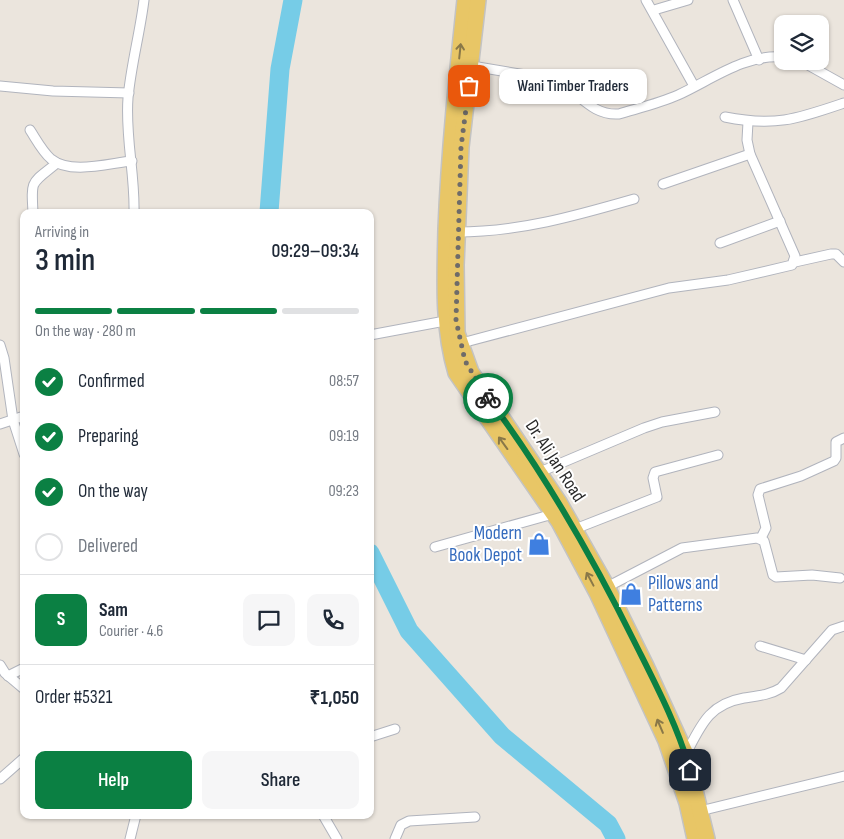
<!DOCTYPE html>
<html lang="en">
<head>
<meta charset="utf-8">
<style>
  body { margin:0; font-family:"Sofia Sans Condensed",sans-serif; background:#f6f6f7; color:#1f2937; height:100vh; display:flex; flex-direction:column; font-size:19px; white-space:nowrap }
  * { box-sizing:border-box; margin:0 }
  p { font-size:16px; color:#747a83 }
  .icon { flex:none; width:28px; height:28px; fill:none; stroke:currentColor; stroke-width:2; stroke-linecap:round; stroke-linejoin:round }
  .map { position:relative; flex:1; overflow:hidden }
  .details { position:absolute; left:20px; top:209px; width:354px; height:610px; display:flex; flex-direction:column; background:#fff; border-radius:10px; box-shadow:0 1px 4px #0004 }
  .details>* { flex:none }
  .tools { position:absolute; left:774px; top:15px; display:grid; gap:10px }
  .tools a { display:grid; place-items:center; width:55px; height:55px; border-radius:10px; background:#fff; box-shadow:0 1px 4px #0004; font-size:25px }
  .pin { position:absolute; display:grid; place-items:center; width:42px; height:42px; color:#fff; margin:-21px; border-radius:10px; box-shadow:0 2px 8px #0006 }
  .courier { position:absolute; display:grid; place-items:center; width:50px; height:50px; margin:-25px; border:4px solid #0b8043; border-radius:50%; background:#fff; color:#222; box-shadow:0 1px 6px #0007 }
  .bubble { position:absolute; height:35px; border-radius:10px; background:#fff; box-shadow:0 1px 4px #0004; font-size:16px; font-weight:600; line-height:35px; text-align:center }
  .overview em { font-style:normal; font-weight:600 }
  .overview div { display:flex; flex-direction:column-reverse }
  .overview { display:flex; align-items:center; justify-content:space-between; height:85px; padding:0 15px }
  h1 { font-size:32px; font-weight:600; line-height:38px }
  .bar { display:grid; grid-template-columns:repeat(4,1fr); gap:8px 5px; align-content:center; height:60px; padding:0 15px }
  .bar i { height:6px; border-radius:4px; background:#e0e1e3 }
  .bar .current { background:#0b8043 }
  .bar p { grid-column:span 4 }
  .line { display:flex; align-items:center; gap:12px; padding:0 15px; border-top:1px solid #e0e1e3 }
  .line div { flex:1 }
  .round { display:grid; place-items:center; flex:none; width:52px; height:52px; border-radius:10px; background:#f6f6f7 }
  ol { padding:0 15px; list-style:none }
  li { display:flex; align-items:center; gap:15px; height:55px }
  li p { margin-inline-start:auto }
  li .icon { padding:5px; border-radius:50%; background:#0b8043; color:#fff; stroke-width:4 }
  li:last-child { color:#747a83 }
  li i { width:28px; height:28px; border:2px solid #e0e1e3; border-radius:50% }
  .button { display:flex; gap:10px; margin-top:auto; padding:10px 15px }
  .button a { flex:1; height:58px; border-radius:10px; background:#0b8043; color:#fff; font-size:20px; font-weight:600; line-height:58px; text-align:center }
  .button a+a { background:#f6f6f7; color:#1f2937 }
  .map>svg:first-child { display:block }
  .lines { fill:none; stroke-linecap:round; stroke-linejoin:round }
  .river { stroke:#76cce7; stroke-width:19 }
  .street-casing { stroke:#b1b4bd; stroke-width:11 }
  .primary-casing { stroke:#c3c3c3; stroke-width:18 }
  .street { stroke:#fff; stroke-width:9 }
  .primary { stroke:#e8c666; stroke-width:15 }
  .oneway { stroke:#897848 }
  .done { stroke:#6e6b69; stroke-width:5; stroke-dasharray:0 9 }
  .route { stroke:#0b8043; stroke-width:6 }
  .labels { text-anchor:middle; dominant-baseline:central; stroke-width:4; stroke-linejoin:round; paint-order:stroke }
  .street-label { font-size:19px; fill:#2a2a2a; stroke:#fff }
  .shop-label { font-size:19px; fill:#366cbe; stroke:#fff; text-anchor:end }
</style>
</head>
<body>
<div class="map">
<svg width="844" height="839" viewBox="0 0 844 839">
  <rect width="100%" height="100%" fill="#ebe5dd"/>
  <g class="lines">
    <g class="river">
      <polyline points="269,212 280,69 293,0"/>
      <polyline points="370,553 409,631 502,736 608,824 616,839"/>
    </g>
    <defs>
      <g id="street">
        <polyline points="646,0 694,86"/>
        <polyline points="733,0 759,60"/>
        <polyline points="654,10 688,0"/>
        <polyline points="801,61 844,85"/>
        <path d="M472,66l84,14c23,12 35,36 63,34 20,-6 41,-11 59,-19 33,-15 67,-41 104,-38"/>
        <polyline points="0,86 53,91 129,93"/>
        <path d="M725,117c50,10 72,2 119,-14"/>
        <path d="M30,130c6,9 12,21 21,29 19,16 59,4 81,2"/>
        <polyline points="663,184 750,154"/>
        <path d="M33,212c-2,-33 -2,-28 24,-49"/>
        <path d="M134,212c1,-38 -9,-76 -6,-114 3,-33 12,-65 16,-98"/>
        <path d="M457,232c62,0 118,-16 177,-33"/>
        <polyline points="720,243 780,221"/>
        <polyline points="795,262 831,254 836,254 844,262"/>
        <polyline points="370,335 445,321"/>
        <polyline points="458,344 669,288 728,280 792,265 795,256 750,154 747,140 748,122"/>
        <polyline points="0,345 4,358 13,420 24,454"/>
        <polyline points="0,424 24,416"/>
        <polyline points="540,472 644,428 662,422 715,412"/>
        <polyline points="575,529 657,497 653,478 655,472 718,455"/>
        <polyline points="761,538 766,528 758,495 760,489 801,476 834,461 836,458 836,442 844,438"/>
        <polyline points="435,547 553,514"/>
        <polyline points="607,587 682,548 757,538 764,541 773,575 776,577 812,575 840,578"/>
        <polyline points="760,646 806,660"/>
        <polyline points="0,665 5,673 24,689"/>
        <polyline points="8,676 24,668"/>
        <polyline points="370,737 395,729"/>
        <path d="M686,754c15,-29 23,-50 58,-56 13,-2 26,-3 37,-10l51,-58 12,-4"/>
        <polyline points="0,779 24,758"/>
        <polyline points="700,811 844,776"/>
        <polyline points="323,815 337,839"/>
        <polyline points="130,839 136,815"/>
        <polyline points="395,839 401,825 409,821 475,817"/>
      </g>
      <g id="primary">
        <path d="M465,0c-8,76 -16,152 -19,229 -1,48 -4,97 10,144l103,149 38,71 69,148 21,62 8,36"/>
        <polyline points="478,0 461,147 456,265 457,333 471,372 559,502 607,587 646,666 686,754 707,839"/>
      </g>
    </defs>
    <use href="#street" class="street-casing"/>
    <use href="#primary" class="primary-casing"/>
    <use href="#street" class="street"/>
    <use href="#primary" class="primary"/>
  </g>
  <defs><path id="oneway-shaft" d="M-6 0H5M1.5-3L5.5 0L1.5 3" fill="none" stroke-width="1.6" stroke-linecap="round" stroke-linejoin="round" transform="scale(1.25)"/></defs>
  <g class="oneway">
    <use href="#oneway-shaft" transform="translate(460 51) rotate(-84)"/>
    <use href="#oneway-shaft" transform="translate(503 443) rotate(-126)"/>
    <use href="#oneway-shaft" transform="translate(590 579) rotate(-118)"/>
    <use href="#oneway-shaft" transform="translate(660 726) rotate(-113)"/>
  </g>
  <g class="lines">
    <polyline class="done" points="469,86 461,147 456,320 465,361 488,398"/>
    <path class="route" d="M488,398c58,77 105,160 148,247 20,40 42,82 54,125"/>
  </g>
  <defs>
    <symbol id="shop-bare" viewBox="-9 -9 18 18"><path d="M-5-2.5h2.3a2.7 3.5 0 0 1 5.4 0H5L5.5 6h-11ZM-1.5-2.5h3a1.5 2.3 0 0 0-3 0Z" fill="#3f7fe0" stroke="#fff" stroke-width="2.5" paint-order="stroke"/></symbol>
  </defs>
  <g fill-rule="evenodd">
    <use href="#shop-bare" x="523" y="528" width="32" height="32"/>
    <use href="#shop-bare" x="615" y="578" width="32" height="32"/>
  </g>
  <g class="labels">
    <g class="street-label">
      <text transform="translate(555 461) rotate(57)">Dr. Ali Jan Road</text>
    </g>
    <g class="shop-label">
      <text x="522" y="533">Modern<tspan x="522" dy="22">Book Depot</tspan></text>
      <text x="648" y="583" text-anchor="start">Pillows and<tspan x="648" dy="22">Patterns</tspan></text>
    </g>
  </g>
</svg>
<div class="tools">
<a><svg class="icon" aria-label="layers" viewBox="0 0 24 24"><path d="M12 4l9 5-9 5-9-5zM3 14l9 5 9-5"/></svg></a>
</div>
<div class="pin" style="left:469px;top:86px;background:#ea580c"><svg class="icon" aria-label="bag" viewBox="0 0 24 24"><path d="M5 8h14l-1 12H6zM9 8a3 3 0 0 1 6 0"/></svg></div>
<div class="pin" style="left:690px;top:770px;background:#1f2937"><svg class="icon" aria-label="home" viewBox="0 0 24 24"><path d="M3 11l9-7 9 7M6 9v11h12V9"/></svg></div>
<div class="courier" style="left:488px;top:398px"><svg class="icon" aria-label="bike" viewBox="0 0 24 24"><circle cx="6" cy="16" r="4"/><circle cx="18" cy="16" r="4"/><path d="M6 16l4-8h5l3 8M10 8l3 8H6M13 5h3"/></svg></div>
<div class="bubble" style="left:499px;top:69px;width:148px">Wani Timber Traders</div>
<section class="details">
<div class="overview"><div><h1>3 min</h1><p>Arriving in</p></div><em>09:29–09:34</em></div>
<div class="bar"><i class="current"></i><i class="current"></i><i class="current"></i><i></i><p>On the way · 280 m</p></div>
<ol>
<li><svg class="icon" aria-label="check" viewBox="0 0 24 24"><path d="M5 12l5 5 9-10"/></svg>Confirmed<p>08:57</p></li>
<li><svg class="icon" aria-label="check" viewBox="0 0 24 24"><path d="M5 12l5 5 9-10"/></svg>Preparing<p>09:19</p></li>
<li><svg class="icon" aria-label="check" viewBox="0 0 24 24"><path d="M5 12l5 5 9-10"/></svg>On the way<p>09:23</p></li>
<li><i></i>Delivered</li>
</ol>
<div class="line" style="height:90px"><b class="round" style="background:#0b8043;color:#fff">S</b><div><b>Sam</b><p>Courier · 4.6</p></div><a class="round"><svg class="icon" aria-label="chat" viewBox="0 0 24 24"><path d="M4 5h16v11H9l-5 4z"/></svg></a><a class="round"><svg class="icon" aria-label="phone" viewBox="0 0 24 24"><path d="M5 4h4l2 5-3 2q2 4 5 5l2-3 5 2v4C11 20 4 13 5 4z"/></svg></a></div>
<div class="line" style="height:65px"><div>Order #5321</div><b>₹1,050</b></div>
<div class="button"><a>Help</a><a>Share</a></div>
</section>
</div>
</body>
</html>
